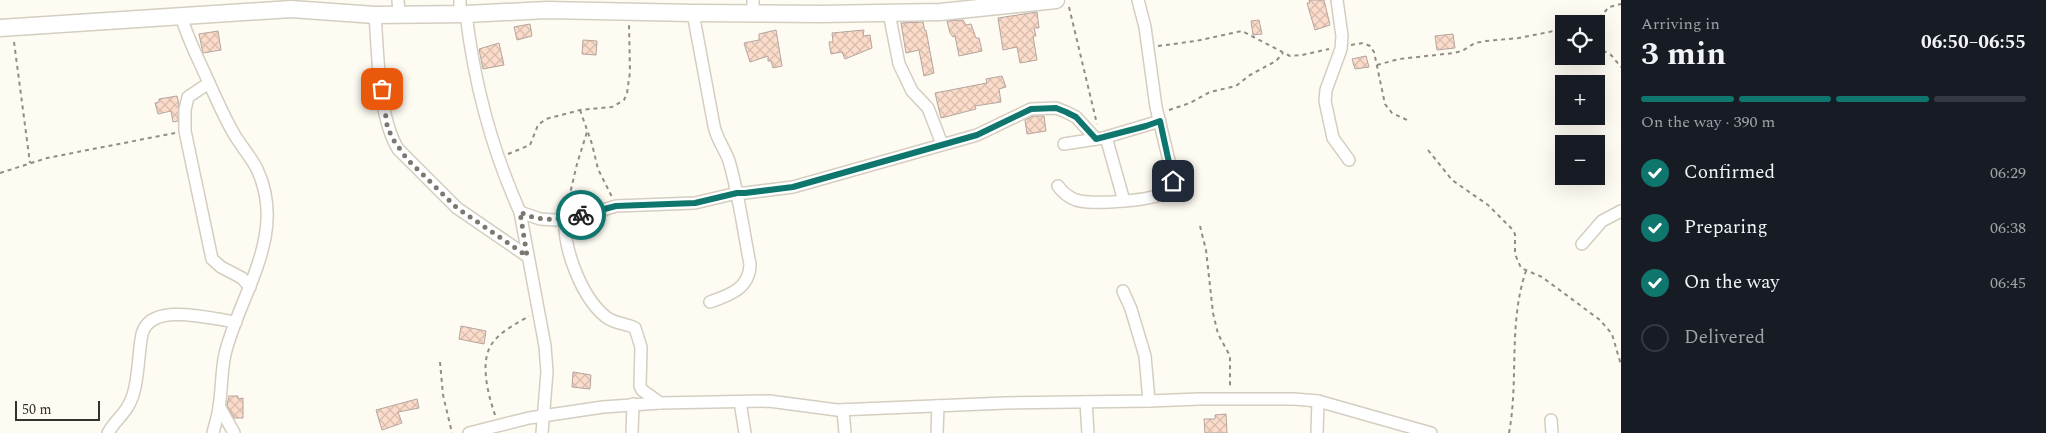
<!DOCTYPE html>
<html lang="en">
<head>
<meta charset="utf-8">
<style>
  body { margin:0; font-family:Spectral,serif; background:#20242c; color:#f1f3f6; height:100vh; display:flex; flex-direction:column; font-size:19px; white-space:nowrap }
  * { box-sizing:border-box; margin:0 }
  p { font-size:16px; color:#9ea1a6 }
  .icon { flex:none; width:28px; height:28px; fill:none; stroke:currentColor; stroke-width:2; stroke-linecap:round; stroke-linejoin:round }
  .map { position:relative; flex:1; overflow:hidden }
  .panel { display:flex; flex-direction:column; background:#171b24; width:425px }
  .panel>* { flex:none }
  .controls { position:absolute; left:1555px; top:15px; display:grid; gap:10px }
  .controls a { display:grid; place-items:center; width:50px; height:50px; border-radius:0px; background:#171b24; box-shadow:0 5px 20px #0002; font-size:25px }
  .scale { position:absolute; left:15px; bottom:12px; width:85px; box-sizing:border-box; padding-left:5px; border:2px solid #34322c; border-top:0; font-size:14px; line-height:18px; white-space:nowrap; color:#34322c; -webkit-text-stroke:4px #fefbf2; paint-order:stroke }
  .pin { position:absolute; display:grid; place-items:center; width:42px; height:42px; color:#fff; margin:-21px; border-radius:10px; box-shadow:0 2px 8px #0006 }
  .courier { position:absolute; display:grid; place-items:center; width:50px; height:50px; margin:-25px; border:4px solid #0f766e; border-radius:50%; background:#fff; color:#222; box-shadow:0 1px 6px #0007 }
  .head em { font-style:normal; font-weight:700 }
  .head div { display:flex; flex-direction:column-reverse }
  .head { display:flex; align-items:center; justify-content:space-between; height:85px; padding:0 20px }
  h1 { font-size:32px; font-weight:700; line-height:38px }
  .bar { display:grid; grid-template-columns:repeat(4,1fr); gap:8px 5px; align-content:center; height:60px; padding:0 20px }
  .bar i { height:6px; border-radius:4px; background:#363941 }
  .bar .selected { background:#0f766e }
  .bar p { grid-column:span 4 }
  ol { padding:0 20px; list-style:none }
  li { display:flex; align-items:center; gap:15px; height:55px }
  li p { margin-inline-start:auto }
  li .icon { padding:5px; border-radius:50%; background:#0f766e; color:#fff; stroke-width:4 }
  li:last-child { color:#9ea1a6 }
  li i { width:28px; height:28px; border:2px solid #363941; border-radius:50% }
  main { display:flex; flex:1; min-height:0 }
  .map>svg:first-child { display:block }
  .building { fill:url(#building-cross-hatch); stroke:#b4a69f }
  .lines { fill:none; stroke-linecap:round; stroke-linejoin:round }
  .street-casing { stroke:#d4cec1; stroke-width:14 }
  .secondary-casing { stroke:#d4cec1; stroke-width:19 }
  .path { stroke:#8f8d86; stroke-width:2; stroke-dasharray:4 4; stroke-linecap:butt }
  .street { stroke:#fff; stroke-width:11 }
  .secondary { stroke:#fff; stroke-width:16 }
  .done { stroke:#7b7871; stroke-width:5; stroke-dasharray:0 9 }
  .route { stroke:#0f766e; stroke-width:6 }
</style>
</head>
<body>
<main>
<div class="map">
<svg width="1621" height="433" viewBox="0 0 1621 433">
  <defs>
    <pattern id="building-cross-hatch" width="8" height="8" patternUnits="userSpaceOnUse" patternTransform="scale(1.25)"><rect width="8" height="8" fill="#fbdbc9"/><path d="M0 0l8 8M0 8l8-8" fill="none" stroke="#d8bcad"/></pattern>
  </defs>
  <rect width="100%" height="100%" fill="#fefbf2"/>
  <g class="building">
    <polygon points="1309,0 1324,0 1330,25 1315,30 1307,3 1310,3"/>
    <polygon points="1037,12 1039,28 1034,28 1036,36 1033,36 1037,60 1020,63 1017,47 1003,50 998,18"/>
    <polygon points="963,20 966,25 971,24 976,38 979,38 982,51 959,56 955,36 953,37 950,33 947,21"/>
    <polygon points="1259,20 1262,34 1253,35 1251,21"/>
    <polygon points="923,22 925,31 926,30 934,73 924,76 919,50 906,53 901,23"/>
    <polygon points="530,24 532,36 517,40 514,27"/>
    <polygon points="776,30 782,66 773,68 771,61 768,61 768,56 750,62 744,43 759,40 759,34"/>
    <polygon points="864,30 863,36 870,35 872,48 845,59 842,52 831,54 829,42 833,42 832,33"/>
    <polygon points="218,31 221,50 203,53 199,34"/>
    <polygon points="1453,34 1455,48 1437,50 1435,36"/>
    <polygon points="583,40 597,41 596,55 582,54"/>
    <polygon points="499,43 504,65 483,69 479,49"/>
    <polygon points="1366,56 1369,67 1355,69 1352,59"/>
    <polygon points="1002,76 1006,87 999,89 1001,102 975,106 976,109 941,118 935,93 987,83 986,79"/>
    <polygon points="177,96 179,104 178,121 173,122 171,111 158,114 155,103 159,102 159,99"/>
    <polygon points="1033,116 1044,116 1046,131 1027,134 1025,120"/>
    <polygon points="461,326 486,331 484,344 459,339"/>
    <polygon points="573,372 591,375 590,389 572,387"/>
    <polygon points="229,396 238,396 238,399 243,398 243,418 234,418 227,405"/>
    <polygon points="417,399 419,408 398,412 402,423 382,430 376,410"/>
    <polygon points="1226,414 1227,433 1205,433 1204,419 1215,419 1215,415"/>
  </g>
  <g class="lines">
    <defs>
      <g id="street">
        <polyline points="398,0 399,14"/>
        <polyline points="460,0 460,14"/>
        <polyline points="753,0 753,13"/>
        <polyline points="1337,0 1342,36 1341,49 1326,90 1325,101 1333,138 1349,160"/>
        <path d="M693,13l21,113c3,14 11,23 15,35 10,34 14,68 21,103 0,24 -20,31 -40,38"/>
        <polyline points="889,13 899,64 912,91 928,108 942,144"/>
        <path d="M466,14c8,67 26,136 54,198l20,7 15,1 38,-7 23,-7 79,-3 42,-10h8l48,-6 184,-52 54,-26 25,-1 10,4 10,5 20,22"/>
        <path d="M375,15c3,38 3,101 23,134l59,59 70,48"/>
        <path d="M181,16c7,24 18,44 28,67 8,17 15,34 25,51 7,12 17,23 23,35 31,66 -17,124 -32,185 -4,18 -3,36 -6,53 -1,9 -4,17 -6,26"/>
        <polyline points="209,83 188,97 185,110 185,131 212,259 221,267 242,278 250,287"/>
        <polyline points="1106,137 1124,201"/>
        <polyline points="1064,144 1103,138 1160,121"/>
        <path d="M1058,186c5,7 10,11 18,14 17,5 79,1 92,-9 5,-4 5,-9 5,-14l-17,-70 -11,-80 -7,-27"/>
        <polyline points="520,212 545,346 547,372 542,433"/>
        <path d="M565,218c-2,31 17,80 41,99 9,7 20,6 29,11l6,19 -1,39 2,4 18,13"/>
        <polyline points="1582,244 1602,221 1621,211"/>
        <polyline points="1123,291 1131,309 1145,356 1149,401"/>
        <polyline points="740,402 745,433"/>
        <polyline points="1086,402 1088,433"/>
        <polyline points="219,406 234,433"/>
        <polyline points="843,410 845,433"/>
        <polyline points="1551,420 1552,433"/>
        <path d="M108,433c8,-15 19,-19 25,-38 6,-19 5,-41 9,-61 9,-33 69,-15 94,-12"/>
        <polyline points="469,433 529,418 603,407 660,403 769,401 837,410 1006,403 1149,401 1199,399 1294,399 1318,401 1431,433"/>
        <polyline points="632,433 633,404"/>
        <polyline points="937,433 938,406"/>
        <polyline points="1317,433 1318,401"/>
      </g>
      <polyline id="secondary" points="0,28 291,9 375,15 466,14 547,10 693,13 820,14 940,12 1056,0"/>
    </defs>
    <use href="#street" class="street-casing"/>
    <use href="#secondary" class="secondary-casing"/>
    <g class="path">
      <polyline points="1069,7 1097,124"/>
      <polyline points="1597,19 1603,36 1604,51 1611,55 1621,67"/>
      <polyline points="1594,24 1609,7 1621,4"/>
      <polyline points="14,42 30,163"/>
      <polyline points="1351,45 1363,43 1370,46 1374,52 1385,104 1392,113 1407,120"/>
      <polyline points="1158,46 1196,41 1242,31 1290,56 1302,55 1329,49"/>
      <polyline points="1377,65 1399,59 1454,53 1462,51 1475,43 1486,41 1519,38 1564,29"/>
      <polyline points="580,110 592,144 598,169 612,197"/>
      <polyline points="1169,110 1190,103 1210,92 1236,86 1250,75 1276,61 1283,53"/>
      <polyline points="1428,150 1452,180 1488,205 1511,228 1515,234 1515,254 1521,268 1542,277 1600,320 1612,334 1621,365"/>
      <polyline points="508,154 530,145 538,125 546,119 580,110 612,107 624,100 627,93 630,72 629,24"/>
      <polyline points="0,173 47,158 175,133"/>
      <polyline points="567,206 577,164 587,132"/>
      <polyline points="1200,226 1206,250 1213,313 1218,334 1230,356 1230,387"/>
      <polyline points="440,362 443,395 452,433"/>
      <path d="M495,415c-6,-18 -15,-49 -5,-68 7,-14 26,-23 39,-31"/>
      <path d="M1509,433c10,-53 -1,-110 17,-162"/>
    </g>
    <use href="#street" class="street"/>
    <use href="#secondary" class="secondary"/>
  </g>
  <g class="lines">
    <path class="done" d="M382,89l5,36 5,13 15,21 50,49 70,48 -7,-44c20,11 39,7 61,3"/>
    <polyline class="route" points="581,215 616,206 695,203 737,193 745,193 793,187 977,135 1031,109 1056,108 1066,112 1076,117 1096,139 1146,126 1160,121 1173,181"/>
  </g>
</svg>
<div class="controls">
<a><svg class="icon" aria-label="locate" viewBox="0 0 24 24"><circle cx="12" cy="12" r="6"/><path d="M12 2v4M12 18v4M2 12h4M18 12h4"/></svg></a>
<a>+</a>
<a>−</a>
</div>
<div class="scale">50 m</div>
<div class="pin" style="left:382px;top:89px;background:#ea580c"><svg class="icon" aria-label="bag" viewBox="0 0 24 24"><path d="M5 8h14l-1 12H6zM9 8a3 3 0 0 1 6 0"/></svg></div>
<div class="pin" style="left:1173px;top:181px;background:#1f2937"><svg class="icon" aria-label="home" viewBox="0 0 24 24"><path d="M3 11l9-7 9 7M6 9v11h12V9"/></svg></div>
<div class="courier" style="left:581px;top:215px"><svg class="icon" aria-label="bike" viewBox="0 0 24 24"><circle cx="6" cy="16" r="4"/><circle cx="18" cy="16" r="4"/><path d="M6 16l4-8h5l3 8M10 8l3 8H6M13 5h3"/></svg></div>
</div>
<section class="panel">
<div class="head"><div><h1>3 min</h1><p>Arriving in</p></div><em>06:50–06:55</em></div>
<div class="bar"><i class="selected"></i><i class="selected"></i><i class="selected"></i><i></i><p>On the way · 390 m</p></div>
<ol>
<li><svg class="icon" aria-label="check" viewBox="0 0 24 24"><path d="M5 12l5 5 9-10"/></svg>Confirmed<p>06:29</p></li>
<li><svg class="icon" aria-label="check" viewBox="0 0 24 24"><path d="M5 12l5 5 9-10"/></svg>Preparing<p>06:38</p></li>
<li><svg class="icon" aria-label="check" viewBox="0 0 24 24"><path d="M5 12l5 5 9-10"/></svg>On the way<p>06:45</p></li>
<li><i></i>Delivered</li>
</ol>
</section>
</main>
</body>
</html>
